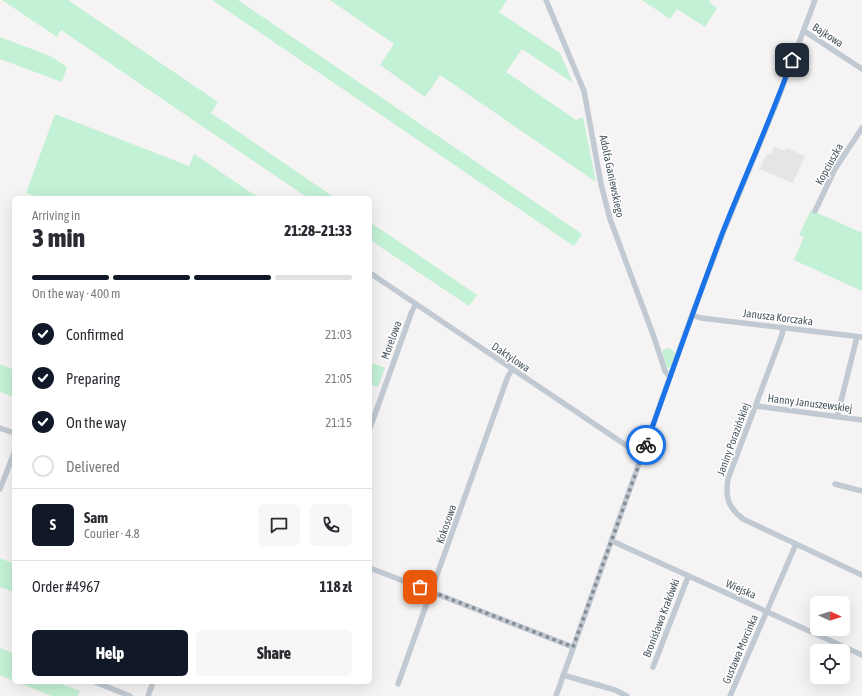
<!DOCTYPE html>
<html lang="en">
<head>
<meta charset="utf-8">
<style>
  body { margin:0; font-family:"Asap Condensed",sans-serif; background:#f7f7f7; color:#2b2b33; height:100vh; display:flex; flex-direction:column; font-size:15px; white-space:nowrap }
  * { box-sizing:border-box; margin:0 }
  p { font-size:13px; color:#7c7c81 }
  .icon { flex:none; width:22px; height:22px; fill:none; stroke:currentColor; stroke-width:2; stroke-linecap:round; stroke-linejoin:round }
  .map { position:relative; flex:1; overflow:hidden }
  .sheet { position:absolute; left:12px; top:196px; width:360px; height:488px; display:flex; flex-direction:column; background:#fff; border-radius:6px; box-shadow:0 4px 16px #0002 }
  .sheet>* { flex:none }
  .needle { width:26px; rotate:93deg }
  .fabs { position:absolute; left:810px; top:596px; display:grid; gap:8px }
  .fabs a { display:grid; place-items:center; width:40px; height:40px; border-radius:6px; background:#fff; box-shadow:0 4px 16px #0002; font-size:20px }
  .pin { position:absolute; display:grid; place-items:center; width:34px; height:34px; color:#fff; margin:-17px; border-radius:8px; box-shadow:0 2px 6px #0006 }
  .courier { position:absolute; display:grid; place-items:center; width:40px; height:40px; margin:-20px; border:3px solid #1a73e8; border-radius:50%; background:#fff; color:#222; box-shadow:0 1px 5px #0007 }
  .headline em { font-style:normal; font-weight:800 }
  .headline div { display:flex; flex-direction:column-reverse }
  .headline { display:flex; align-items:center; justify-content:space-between; height:68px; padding:0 20px }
  h1 { font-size:26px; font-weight:800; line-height:30px }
  .bar { display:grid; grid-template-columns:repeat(4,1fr); gap:6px 4px; align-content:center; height:48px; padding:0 20px }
  .bar i { height:5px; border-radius:3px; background:#e1e1e2 }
  .bar .current { background:#111827 }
  .bar p { grid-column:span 4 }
  .line { display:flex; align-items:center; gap:10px; padding:0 20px; border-top:1px solid #e1e1e2 }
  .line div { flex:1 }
  .round { display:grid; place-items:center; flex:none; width:42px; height:42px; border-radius:6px; background:#f7f7f7 }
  ol { padding:0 20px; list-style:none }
  li { display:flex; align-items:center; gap:12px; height:44px }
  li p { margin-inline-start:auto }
  li .icon { padding:4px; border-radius:50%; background:#111827; color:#fff; stroke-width:4 }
  li:last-child { color:#7c7c81 }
  li i { width:22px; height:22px; border:2px solid #e1e1e2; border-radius:50% }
  .cta { display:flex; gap:8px; margin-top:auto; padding:8px 20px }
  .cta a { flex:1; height:46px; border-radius:6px; background:#111827; color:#fff; font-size:16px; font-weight:800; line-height:46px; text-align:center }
  .cta a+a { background:#f7f7f7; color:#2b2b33 }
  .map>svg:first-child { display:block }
  .education { fill:#e6e4e5 }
  .green { fill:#c3f1d5 }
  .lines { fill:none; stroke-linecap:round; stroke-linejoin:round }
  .street { stroke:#c1cad2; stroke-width:5.5 }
  .done { stroke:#868d94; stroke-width:4; stroke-dasharray:0 7.2 }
  .route { stroke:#1a73e8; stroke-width:5 }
  .labels { text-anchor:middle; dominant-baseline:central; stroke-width:3; stroke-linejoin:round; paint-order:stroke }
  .street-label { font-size:11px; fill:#4a5661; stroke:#fff }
</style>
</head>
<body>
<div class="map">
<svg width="862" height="696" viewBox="0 0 862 696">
  <rect width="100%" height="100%" fill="#f5f3f3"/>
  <polygon class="education" points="774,146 785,151 787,148 805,156 793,183 759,169 767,153 771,155"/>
  <g class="green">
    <polygon points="2,0 68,0 218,102 211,113 335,198 308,198 61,30 57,37"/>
    <polygon points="212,0 238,0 582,234 574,246 559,236"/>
    <polygon points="330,0 507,0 499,12 560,53 573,83 522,49 506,72 576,120 583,117 596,182 440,75 425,97 380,65 394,44"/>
    <polygon points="642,0 710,0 709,2 717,8 705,27 677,9 670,19"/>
    <polygon points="0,37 50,56 67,67 62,82 0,59"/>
    <polygon points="55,114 189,166 194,154 259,198 39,198 26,193"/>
    <polygon points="811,210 862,233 862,291 794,260 804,237 799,235"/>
    <polygon points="370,222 477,295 469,306 370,240"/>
    <polygon points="669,348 675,353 671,367 667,368 662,352 664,349"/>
    <polygon points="370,362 385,368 378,387 370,384"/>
    <polygon points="0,364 14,370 14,397 0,392"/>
    <polygon points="0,558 14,564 14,592 0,587"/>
    <polygon points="0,648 14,653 14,681 0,675"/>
    <polygon points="17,682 56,682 80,691 78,696 52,696"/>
  </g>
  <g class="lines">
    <g class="street">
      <polyline points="546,0 584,91 601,184 610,219 654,337 665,371 670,377"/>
      <polyline points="804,31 862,69"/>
      <polyline points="815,211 835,169 862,128"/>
      <polyline points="370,273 642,456"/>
      <polyline points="692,315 701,318 862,337"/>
      <path d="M783,328l-1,7 -54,144c-3,19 0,28 15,40l119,56"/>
      <polyline points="756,406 862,420"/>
      <polyline points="837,417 857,337"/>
      <polyline points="0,428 14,433"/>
      <polyline points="370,428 412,311 416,304"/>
      <polyline points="835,484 862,491"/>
      <polyline points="0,489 14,453"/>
      <polyline points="612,541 862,655"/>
      <polyline points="370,568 573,647"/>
      <polyline points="653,667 688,577"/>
      <polyline points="563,675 615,690 627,696"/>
      <polyline points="95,682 130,696"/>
      <polyline points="398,684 508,376 512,370"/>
      <polyline points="148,696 153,682"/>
      <polyline points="556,696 692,315 723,233 776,104 815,0"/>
      <polyline points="730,696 796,544"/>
    </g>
  </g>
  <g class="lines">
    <polyline class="done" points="420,587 573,647 646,445"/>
    <path class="route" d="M646,445c25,-71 50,-141 76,-211 23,-58 49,-115 70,-174"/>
  </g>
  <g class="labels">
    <g class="street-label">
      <text transform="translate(828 35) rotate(33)">Bajkowa</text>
      <text transform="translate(829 164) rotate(-61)">Kopciuszka</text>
      <text transform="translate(612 176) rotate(78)">Adolfa Ganiewskiego</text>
      <text transform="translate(778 317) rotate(7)">Janusza Korczaka</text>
      <text transform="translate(391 340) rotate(-70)">Morelowa</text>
      <text transform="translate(511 357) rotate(34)">Daktylowa</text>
      <text transform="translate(810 403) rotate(7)">Hanny Januszewskiej</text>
      <text transform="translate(733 439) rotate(-70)">Janiny Porazińskiej</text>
      <text transform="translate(446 524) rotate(-71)">Kokosowa</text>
      <text transform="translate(741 589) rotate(24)">Wiejska</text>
      <text transform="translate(661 618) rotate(-69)">Bronisława Krakówki</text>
      <text transform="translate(740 649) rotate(-67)">Gustawa Morcinka</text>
    </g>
  </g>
</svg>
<div class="fabs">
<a><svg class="needle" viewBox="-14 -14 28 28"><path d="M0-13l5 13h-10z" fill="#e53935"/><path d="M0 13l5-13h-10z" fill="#7c7c81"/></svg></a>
<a><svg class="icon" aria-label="locate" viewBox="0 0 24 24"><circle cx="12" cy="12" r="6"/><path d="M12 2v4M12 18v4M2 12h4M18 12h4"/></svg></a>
</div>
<div class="pin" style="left:420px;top:587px;background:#ea580c"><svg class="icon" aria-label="bag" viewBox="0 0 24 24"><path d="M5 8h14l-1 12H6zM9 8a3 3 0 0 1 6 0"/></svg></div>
<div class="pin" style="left:792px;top:60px;background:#1f2937"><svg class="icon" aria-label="home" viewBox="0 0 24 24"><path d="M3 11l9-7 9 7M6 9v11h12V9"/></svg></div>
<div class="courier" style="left:646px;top:445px"><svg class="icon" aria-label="bike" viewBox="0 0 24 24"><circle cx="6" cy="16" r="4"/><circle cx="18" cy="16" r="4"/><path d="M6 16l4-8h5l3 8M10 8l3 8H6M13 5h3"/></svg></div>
<section class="sheet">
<div class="headline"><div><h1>3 min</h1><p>Arriving in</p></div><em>21:28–21:33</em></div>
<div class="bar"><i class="current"></i><i class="current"></i><i class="current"></i><i></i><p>On the way · 400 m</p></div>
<ol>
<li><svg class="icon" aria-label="check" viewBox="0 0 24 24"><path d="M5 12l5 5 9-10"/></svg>Confirmed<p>21:03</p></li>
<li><svg class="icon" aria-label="check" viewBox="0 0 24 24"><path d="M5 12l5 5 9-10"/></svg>Preparing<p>21:05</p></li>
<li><svg class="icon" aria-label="check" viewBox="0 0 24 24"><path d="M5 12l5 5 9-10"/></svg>On the way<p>21:15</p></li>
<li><i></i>Delivered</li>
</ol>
<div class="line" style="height:72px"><b class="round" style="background:#111827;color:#fff">S</b><div><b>Sam</b><p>Courier · 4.8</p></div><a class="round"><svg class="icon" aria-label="chat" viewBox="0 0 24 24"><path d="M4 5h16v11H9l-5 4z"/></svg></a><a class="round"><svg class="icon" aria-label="phone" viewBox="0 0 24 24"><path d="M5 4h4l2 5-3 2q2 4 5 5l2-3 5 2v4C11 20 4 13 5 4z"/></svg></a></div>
<div class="line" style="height:52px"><div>Order #4967</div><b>118 zł</b></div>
<div class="cta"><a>Help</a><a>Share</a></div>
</section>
</div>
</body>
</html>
